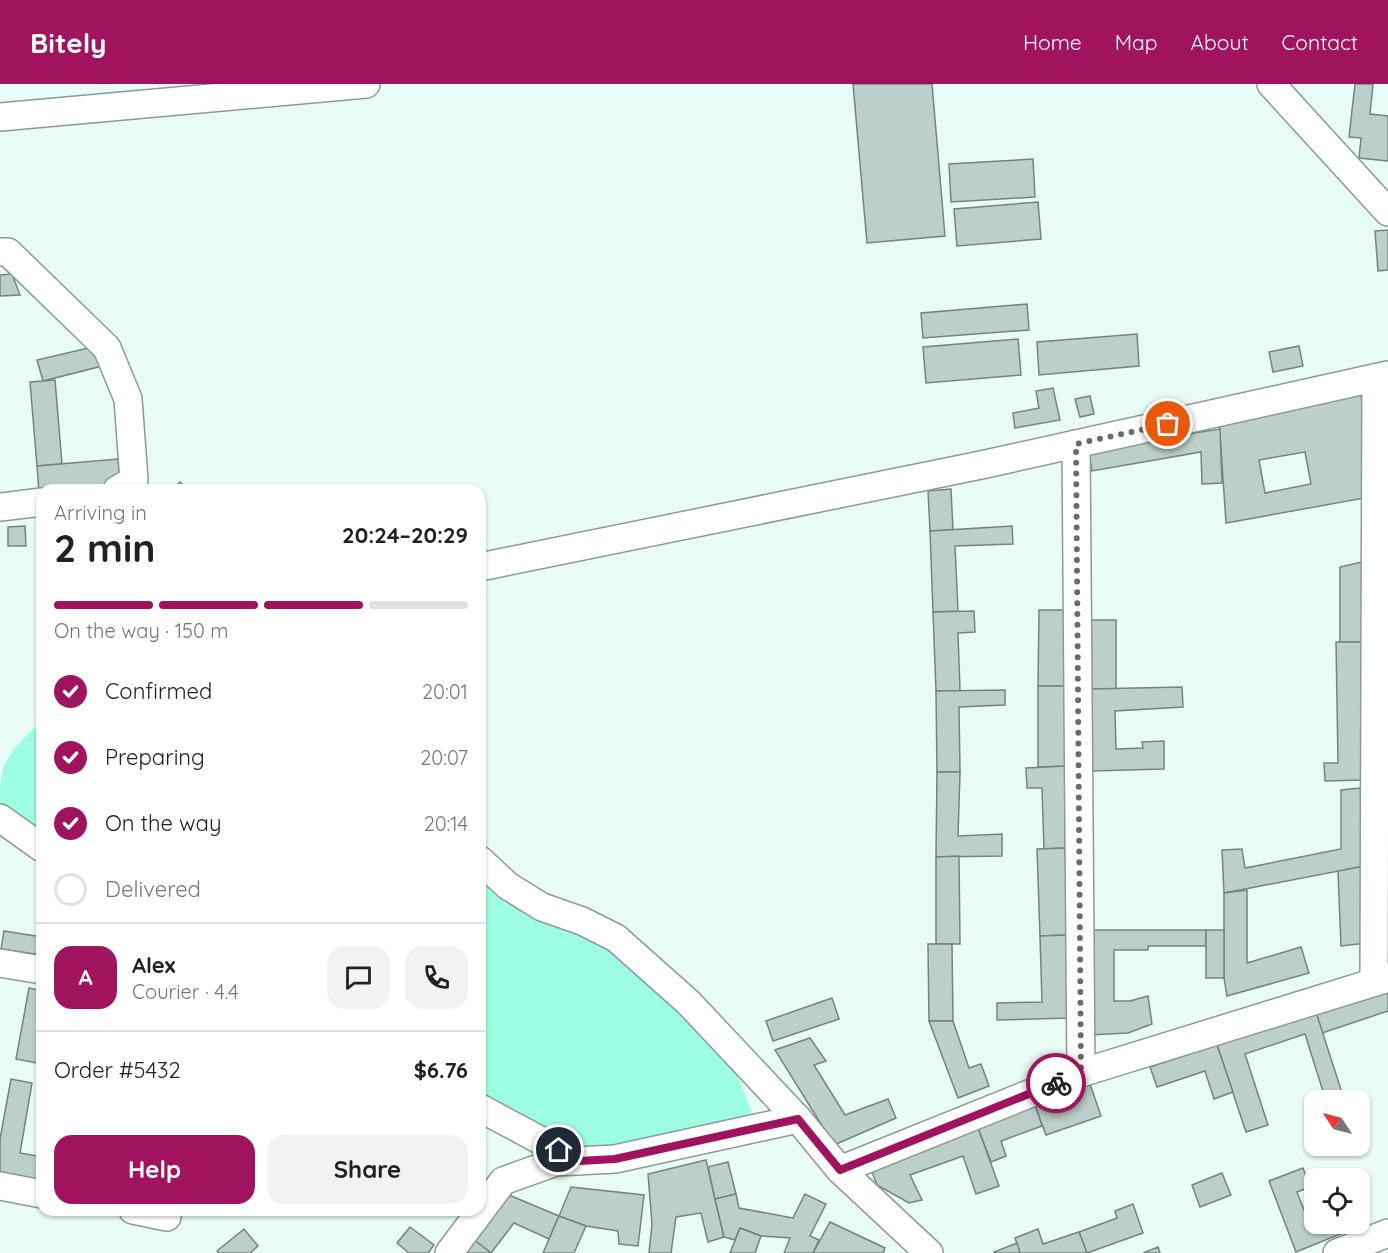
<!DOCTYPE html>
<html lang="en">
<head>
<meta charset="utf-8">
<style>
  body { margin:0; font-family:Quicksand,sans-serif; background:#f2f2f2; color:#222; height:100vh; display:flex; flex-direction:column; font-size:22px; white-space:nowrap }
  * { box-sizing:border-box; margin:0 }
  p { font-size:20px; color:#767676 }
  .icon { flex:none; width:33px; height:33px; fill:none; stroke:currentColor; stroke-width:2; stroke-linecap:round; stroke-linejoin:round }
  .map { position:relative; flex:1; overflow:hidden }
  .drawer { position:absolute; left:36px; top:400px; width:450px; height:732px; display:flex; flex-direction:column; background:#fff; border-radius:18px; box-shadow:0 2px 4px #0004 }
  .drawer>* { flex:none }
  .needle { width:39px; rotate:305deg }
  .tools { position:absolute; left:1304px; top:1006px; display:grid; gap:12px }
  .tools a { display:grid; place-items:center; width:66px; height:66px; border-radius:12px; background:#fff; box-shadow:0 2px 4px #0004; font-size:30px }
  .pin { position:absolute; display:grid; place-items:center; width:51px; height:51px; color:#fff; margin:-26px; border:3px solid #fff; border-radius:50%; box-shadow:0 2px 6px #0007 }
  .courier { position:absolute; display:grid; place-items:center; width:60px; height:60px; margin:-30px; border:4px solid #9f135f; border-radius:50%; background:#fff; color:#222; box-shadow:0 2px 8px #0007 }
  .head em { font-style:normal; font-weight:700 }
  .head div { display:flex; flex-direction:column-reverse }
  .head { display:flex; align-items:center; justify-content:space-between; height:102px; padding:0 18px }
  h1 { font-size:39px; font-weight:700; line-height:45px }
  .bar { display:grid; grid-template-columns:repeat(4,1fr); gap:9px 6px; align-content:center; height:72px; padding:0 18px }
  .bar i { height:8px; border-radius:4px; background:#e0e0e0 }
  .bar .on { background:#9f135f }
  .bar p { grid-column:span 4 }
  .line { display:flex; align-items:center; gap:15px; padding:0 18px; border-top:2px solid #e0e0e0 }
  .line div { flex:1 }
  .round { display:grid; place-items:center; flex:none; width:63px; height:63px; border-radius:18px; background:#f2f2f2 }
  ol { padding:0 18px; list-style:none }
  li { display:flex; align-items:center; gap:18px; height:66px }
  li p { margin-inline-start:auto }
  li .icon { padding:6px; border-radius:50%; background:#9f135f; color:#fff; stroke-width:4 }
  li:last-child { color:#767676 }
  li i { width:33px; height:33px; border:3px solid #e0e0e0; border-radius:50% }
  .cta { display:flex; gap:12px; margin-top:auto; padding:12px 18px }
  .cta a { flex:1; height:69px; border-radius:18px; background:#9f135f; color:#fff; font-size:24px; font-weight:700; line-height:69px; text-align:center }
  .cta a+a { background:#f2f2f2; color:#222 }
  header { display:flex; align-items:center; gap:36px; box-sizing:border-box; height:84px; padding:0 30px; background:#9f135f; color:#fff }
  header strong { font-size:28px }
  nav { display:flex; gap:33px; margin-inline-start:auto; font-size:21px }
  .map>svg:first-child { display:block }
  .green { fill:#9efee4 }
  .building { fill:#bdcfc9; stroke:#74857f; stroke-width:1.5; fill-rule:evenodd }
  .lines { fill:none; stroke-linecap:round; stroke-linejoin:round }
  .minor-casing { stroke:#8a9b96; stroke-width:30 }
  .minor { stroke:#fff; stroke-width:27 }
  .done { stroke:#646e6b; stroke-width:6; stroke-dasharray:0 10.8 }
  .route { stroke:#9f135f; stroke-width:8 }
</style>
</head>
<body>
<header>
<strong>Bitely</strong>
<nav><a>Home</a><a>Map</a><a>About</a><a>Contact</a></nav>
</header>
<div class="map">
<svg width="1388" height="1169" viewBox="0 0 1388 1169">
  <rect width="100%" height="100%" fill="#e9fbf5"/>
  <g class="green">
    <path d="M42,638v114l-42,-31c0,-11 0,-29 4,-39 8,-18 23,-32 38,-44z"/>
    <polygon points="480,755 509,791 596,833 735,985 758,1044 591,1079 480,1018"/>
  </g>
  <g class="building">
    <polygon points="853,0 932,0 945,152 867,159"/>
    <polygon points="1355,0 1373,0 1370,30 1388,32 1388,77 1359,74 1361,54 1349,53"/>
    <polygon points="1033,75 1035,113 951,118 949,80"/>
    <polygon points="1038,118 1041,155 957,162 954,125"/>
    <polygon points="1388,146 1388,186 1378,187 1375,147"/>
    <polygon points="12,190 20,211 0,212 0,191"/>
    <polygon points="1027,220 1029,246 923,254 921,229"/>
    <polygon points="1137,250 1139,282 1039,291 1037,258"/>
    <polygon points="1018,255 1021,291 926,299 923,263"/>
    <polygon points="1299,262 1303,282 1273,288 1269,268"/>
    <polygon points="88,264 106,281 43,297 37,276"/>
    <polygon points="55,296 62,380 37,382 30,298"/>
    <polygon points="1053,304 1060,336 1015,344 1013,329 1039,324 1036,307"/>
    <path d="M1361,309l9,104 -144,26 -7,-104zM1305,368l6,32 -46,9 -6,-33z"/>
    <polygon points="1090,312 1094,330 1080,333 1075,315"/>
    <polygon points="1220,345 1222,399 1202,400 1201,368 1092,387 1088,366"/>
    <polygon points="118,375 120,401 39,408 37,382"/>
    <polygon points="180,398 188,406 172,406"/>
    <polygon points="951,405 953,446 930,447 928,407"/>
    <polygon points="25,442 26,462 8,462 8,443"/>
    <polygon points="1012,442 1013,460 955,462 958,527 933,528 930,447"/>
    <polygon points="1362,478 1362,558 1340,558 1340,483"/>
    <polygon points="1039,526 1066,526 1066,602 1038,602"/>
    <polygon points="974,527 975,548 958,549 960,607 936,607 933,528"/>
    <polygon points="1091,536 1116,536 1116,605 1090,605"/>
    <polygon points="1336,558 1362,558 1363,696 1325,697 1324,679 1338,679"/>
    <polygon points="1038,602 1066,602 1066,682 1038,683"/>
    <polygon points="1182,603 1183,623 1115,627 1116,665 1143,664 1142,658 1164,657 1164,685 1091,687 1090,605"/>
    <polygon points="1005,606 1005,621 959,623 960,688 937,688 936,607"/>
    <polygon points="1066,682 1065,764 1044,765 1042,704 1027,704 1026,684"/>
    <polygon points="937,688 960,688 958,752 1002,750 1002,772 936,773"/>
    <polygon points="1360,704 1365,782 1224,809 1222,766 1242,765 1245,784 1341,765 1341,706"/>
    <polygon points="1065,764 1068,851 1040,852 1037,765"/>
    <polygon points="959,772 960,860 936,860 936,773"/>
    <polygon points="1365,782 1367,859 1341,862 1338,787"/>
    <polygon points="1247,806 1247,879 1301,863 1309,889 1227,912 1224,894 1224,809"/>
    <polygon points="1089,846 1206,846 1206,862 1148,862 1148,866 1114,866 1114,917 1130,917 1148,912 1152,940 1128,949 1089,951"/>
    <rect x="1206" y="846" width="18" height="48"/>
    <polygon points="4,847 42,853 42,871 1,865"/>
    <polygon points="1068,851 1070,934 997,936 997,919 1042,918 1040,852"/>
    <polygon points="928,860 952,860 953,937 929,937"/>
    <polygon points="29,904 42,907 42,980 16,975"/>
    <polygon points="1388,904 1388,927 1322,949 1316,928"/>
    <polygon points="832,914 839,935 773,957 766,937"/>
    <polygon points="1316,928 1344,1015 1326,1017 1305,950 1245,970 1268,1041 1246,1048 1217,961"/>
    <polygon points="929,937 953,937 969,984 981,980 989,1002 958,1014"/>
    <polygon points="810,954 826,977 814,981 845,1031 888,1015 896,1034 834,1061 775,966"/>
    <polygon points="1217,961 1233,1008 1214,1015 1205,987 1157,1003 1150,983"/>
    <polygon points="11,995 32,999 20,1069 42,1073 42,1099 0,1091 0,1055"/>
    <polygon points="1089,997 1101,1032 1046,1051 1033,1017"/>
    <polygon points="1035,1020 1042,1042 1001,1057 1006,1072 991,1078 977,1041"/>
    <polygon points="977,1041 999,1102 976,1110 963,1072 910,1091 922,1116 909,1119 877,1101 869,1080"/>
    <polygon points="706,1076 724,1153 708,1158 701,1129 676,1133 671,1169 649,1169 652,1140 648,1090"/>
    <polygon points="728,1078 736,1110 715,1115 708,1083"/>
    <polygon points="1303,1084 1310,1103 1297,1108 1310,1141 1314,1140 1342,1140 1345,1148 1296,1168 1269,1097"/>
    <polygon points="1222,1089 1231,1111 1200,1123 1192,1101"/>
    <polygon points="571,1103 644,1111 638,1162 619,1160 618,1147 586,1142 559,1132"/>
    <polygon points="736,1110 739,1124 793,1134 805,1110 826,1120 810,1152 819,1156 813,1169 784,1169 790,1154 761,1152 740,1144 735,1156 724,1153 715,1115"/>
    <polygon points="509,1111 559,1132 549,1155 514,1139 491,1169 475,1157"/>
    <polygon points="1133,1120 1143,1149 1087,1169 1079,1148 1117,1134 1115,1127"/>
    <polygon points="559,1132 586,1142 574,1169 543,1169"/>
    <polygon points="830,1138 885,1164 883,1169 813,1169"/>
    <polygon points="410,1143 434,1161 428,1169 409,1169 397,1159"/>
    <polygon points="740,1144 761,1152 755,1169 730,1169"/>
    <polygon points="244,1145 258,1162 250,1169 219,1169 217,1167"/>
    <polygon points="1038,1145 1043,1160 1079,1148 1087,1169 1020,1169 1015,1154"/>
    <polygon points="472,1154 491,1169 461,1169"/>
    <polygon points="1017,1159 1020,1169 994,1169 994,1168"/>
    <polygon points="1158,1163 1160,1169 1143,1169"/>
  </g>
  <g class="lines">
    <defs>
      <g id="minor">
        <polyline points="1271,0 1388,128"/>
        <polyline points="0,33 366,0"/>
        <polyline points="0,168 8,168 107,264 128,315 134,396 117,406"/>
        <polyline points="1076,360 1081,989"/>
        <polyline points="0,423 42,418"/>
        <polyline points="480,483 981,381 1388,291"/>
        <polyline points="0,734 42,764"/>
        <polyline points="480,776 508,802 542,823 582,837 616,854 689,919 798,1035 840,1086 929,1169"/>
        <polyline points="0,879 42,886"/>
        <polyline points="1374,898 1376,294"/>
        <polyline points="480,1024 579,1077"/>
        <polyline points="840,1086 1081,989 1388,894"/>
        <polyline points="0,1102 42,1110"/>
        <polyline points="133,1126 167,1133"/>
        <polyline points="449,1169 503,1097 556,1078 615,1075 798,1035"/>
        <polyline points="1337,1169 1388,1149"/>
      </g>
    </defs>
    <use href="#minor" class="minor-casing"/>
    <use href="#minor" class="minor"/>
  </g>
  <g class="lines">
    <polyline class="done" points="1056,999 1081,989 1076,360 1168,340"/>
    <polyline class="route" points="559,1066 579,1077 615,1075 798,1035 840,1086 1056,999"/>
  </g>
</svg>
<div class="tools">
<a><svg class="needle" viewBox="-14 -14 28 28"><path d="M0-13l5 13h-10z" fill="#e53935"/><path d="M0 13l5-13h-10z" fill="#767676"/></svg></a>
<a><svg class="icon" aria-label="locate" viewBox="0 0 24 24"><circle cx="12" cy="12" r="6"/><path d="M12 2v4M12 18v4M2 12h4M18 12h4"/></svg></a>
</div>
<div class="pin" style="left:1168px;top:340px;background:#ea580c"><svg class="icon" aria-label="bag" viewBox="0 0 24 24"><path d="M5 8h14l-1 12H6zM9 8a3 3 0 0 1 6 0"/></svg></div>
<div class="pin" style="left:559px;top:1066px;background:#1f2937"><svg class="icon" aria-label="home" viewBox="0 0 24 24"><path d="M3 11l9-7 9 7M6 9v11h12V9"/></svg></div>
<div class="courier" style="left:1056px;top:999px"><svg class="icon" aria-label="bike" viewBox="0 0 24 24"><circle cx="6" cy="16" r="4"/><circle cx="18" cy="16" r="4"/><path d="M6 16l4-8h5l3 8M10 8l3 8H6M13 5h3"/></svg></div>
<section class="drawer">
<div class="head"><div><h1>2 min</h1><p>Arriving in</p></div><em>20:24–20:29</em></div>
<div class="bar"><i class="on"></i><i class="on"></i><i class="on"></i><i></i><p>On the way · 150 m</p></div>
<ol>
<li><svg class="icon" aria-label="check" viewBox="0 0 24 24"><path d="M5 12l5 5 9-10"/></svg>Confirmed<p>20:01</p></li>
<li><svg class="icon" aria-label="check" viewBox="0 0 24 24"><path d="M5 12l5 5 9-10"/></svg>Preparing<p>20:07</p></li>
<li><svg class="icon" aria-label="check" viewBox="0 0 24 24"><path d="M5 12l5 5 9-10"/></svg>On the way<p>20:14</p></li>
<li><i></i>Delivered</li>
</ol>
<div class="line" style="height:108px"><b class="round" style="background:#9f135f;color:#fff">A</b><div><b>Alex</b><p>Courier · 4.4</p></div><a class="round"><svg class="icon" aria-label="chat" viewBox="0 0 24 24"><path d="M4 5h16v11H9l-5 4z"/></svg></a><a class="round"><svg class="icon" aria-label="phone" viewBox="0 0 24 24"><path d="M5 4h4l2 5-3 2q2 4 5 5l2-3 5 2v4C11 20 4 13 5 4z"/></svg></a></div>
<div class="line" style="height:78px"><div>Order #5432</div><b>$6.76</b></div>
<div class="cta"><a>Help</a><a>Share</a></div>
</section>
</div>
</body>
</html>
